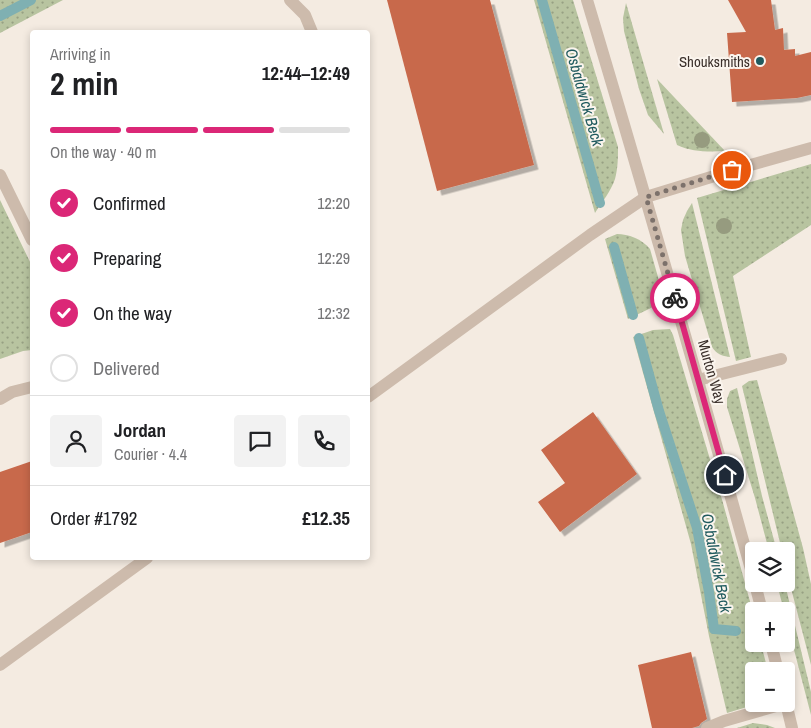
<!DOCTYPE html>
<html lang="en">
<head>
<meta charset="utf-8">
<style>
  body { margin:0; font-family:"Archivo Narrow",sans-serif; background:#f2f2f2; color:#202124; height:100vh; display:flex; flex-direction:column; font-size:19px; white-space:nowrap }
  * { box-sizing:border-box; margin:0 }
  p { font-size:16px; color:#757577 }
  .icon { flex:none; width:28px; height:28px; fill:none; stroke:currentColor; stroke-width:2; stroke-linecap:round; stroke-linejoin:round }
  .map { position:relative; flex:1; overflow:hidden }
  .panel { position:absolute; left:30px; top:30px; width:340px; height:530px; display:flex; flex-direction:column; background:#fff; border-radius:5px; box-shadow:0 2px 8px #0003 }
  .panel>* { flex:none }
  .fabs { position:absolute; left:745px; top:542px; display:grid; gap:10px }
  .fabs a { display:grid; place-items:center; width:50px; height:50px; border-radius:5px; background:#fff; box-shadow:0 2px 8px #0003; font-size:25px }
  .pin { position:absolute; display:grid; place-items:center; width:42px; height:42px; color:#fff; margin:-21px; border:2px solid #fff; border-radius:50%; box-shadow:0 1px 5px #0007 }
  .courier { position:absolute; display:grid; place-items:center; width:50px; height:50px; margin:-25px; border:4px solid #db2777; border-radius:50%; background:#fff; color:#222; box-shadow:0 1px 6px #0007 }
  .summary em { font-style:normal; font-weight:800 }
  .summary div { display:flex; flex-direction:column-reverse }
  .summary { display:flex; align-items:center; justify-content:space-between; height:85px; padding:0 20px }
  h1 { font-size:32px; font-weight:800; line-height:38px }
  .bar { display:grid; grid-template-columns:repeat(4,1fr); gap:8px 5px; align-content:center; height:60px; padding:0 20px }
  .bar i { height:6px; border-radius:4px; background:#e0e0e0 }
  .bar .selected { background:#db2777 }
  .bar p { grid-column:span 4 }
  .line { display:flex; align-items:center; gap:12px; padding:0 20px; border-top:1px solid #e0e0e0 }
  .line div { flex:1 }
  .round { display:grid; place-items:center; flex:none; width:52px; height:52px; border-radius:5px; background:#f2f2f2 }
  ol { padding:0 20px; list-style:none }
  li { display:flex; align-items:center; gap:15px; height:55px }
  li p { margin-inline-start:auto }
  li .icon { padding:5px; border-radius:50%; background:#db2777; color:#fff; stroke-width:4 }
  li:last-child { color:#757577 }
  li i { width:28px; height:28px; border:2px solid #e0e0e0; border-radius:50% }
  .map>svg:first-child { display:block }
  .grass { fill:url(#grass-dots) }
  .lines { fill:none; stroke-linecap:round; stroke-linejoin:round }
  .stream { stroke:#7fb0b2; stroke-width:10 }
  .building { fill:#c8694b; filter:url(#shadow) }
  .service { stroke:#cdbbac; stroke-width:12 }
  .minor { stroke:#cdbbac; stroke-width:12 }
  .tree { fill:#969b7f }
  .done { stroke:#7c716b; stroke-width:5; stroke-dasharray:0 9 }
  .route { stroke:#db2777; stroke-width:6 }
  .poi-dot { fill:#1f5a5e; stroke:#fbf5ee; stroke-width:2 }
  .labels { text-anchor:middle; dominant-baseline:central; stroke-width:4; stroke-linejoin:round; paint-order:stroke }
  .poi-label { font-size:15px; fill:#3b302b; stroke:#fbf5ee; text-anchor:end }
  .street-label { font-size:15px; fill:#3b302b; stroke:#fbf5ee }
  .water-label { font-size:16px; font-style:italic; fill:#1f5a5e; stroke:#fbf5ee }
</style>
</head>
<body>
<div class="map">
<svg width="811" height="728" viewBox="0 0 811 728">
  <defs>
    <pattern id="grass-dots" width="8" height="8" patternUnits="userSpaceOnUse" patternTransform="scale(1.25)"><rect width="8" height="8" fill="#b8c4a0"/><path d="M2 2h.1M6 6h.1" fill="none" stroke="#97a083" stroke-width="1.8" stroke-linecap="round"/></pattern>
    <filter id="shadow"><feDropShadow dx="4.5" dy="4.5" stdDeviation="0" flood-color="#0004"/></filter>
  </defs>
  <rect width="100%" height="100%" fill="#f4ebe1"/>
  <g class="grass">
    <polygon points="0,0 63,0 0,33"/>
    <path d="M534,0h39l45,147c0,10 0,21 -3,32 -4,12 -13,23 -20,34z"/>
    <polygon points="626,3 664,134 648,115 639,89 624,31 623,18"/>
    <path d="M657,79l68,72c-16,1 -33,1 -48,-6z"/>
    <polygon points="811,164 811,225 733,276 751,357 736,361 697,198"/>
    <polygon points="0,200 32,266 32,350 23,351 0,359"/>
    <path d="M692,203l38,154c-9,-1 -13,-3 -18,-10l-27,-91 -4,-26 2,-10 4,-9z"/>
    <path d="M617,234c11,0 25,5 33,15l12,42 -3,11 -8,6 -23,11 -23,-80z"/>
    <polygon points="670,329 673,335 723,503 754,616 754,644 761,644 768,671 754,671 754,704 757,704 727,713 709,636 691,544 633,337 653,330"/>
    <polygon points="757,380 803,548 811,584 811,665 786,569 786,551 782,551 742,386 749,381"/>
    <polygon points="737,388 762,496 777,551 769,551 755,498 727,407 727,399 730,391"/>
    <polygon points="777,584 785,584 811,692 811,715 786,619 786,611 784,611"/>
    <polygon points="753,723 767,725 775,728 737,728"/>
  </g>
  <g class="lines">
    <g class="stream">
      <polyline points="542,0 600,203"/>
      <polyline points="0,16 31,0"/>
      <polyline points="614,247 633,315"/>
      <polyline points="639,338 659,411 697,528 709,592 714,629 736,631"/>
    </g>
  </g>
  <g class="building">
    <polygon points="387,0 490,0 534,165 437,191"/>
    <polygon points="728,0 771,0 775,30 783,28 784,50 795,49 795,56 811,52 811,95 797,98 732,102 727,33 746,32"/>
    <polygon points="593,412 637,474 560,532 538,502 565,483 541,450"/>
    <polygon points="32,461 32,532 0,543 0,472"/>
    <polygon points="691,652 707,719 701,723 699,726 692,728 652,728 638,665"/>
  </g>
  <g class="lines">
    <g class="service">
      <polyline points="290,0 305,15 312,32"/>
      <polyline points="0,175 32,240"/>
      <polyline points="698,380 781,359"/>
      <polyline points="368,397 590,235 646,197 747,166 811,148"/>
      <polyline points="0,399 12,392 32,387"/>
      <polyline points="0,665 147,558"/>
      <polyline points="707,728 724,721 783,704"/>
    </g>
    <g class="minor">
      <path d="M587,0c58,193 113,386 167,580"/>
      <polyline points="755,584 762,611"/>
      <polyline points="771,644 778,671"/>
      <polyline points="786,703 792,728"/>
    </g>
  </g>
  <g class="tree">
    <circle cx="702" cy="140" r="8"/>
    <circle cx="724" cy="226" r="8"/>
  </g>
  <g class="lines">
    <polyline class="done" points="675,298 646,197 732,170"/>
    <polyline class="route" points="675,298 725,475"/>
  </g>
  <circle class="poi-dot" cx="760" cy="61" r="5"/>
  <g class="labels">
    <g class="poi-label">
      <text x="750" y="61">Shouksmiths</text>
    </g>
    <g class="street-label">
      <text transform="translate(712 372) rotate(74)">Murton Way</text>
    </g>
    <g class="water-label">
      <text transform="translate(585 97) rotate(74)">Osbaldwick Beck</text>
      <text transform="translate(717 563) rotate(79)">Osbaldwick Beck</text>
    </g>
  </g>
</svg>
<div class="fabs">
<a><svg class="icon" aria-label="layers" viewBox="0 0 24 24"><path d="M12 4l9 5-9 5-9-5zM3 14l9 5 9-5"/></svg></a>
<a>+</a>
<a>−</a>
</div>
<div class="pin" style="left:732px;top:170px;background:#ea580c"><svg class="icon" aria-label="bag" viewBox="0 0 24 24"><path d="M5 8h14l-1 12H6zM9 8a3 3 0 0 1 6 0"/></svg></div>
<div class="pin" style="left:725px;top:475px;background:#1f2937"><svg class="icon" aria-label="home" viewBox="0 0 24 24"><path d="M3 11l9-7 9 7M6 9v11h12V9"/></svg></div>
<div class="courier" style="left:675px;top:298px"><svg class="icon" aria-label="bike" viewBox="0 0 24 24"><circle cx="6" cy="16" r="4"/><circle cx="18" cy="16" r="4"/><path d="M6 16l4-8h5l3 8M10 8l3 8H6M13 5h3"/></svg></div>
<section class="panel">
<div class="summary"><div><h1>2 min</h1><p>Arriving in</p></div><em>12:44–12:49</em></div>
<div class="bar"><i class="selected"></i><i class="selected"></i><i class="selected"></i><i></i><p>On the way · 40 m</p></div>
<ol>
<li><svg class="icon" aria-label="check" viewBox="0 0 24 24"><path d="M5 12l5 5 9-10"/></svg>Confirmed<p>12:20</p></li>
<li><svg class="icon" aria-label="check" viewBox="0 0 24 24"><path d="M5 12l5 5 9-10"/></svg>Preparing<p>12:29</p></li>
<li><svg class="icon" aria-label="check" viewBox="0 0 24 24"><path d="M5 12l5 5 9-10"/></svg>On the way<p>12:32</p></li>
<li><i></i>Delivered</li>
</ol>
<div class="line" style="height:90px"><a class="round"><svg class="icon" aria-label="person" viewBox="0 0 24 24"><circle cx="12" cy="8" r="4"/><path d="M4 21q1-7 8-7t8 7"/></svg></a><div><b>Jordan</b><p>Courier · 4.4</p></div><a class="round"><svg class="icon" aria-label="chat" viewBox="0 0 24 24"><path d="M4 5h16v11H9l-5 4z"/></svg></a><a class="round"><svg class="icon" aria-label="phone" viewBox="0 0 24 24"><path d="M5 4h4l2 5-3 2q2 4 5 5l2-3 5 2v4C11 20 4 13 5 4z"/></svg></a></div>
<div class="line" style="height:65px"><div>Order #1792</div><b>£12.35</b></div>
</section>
</div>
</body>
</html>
